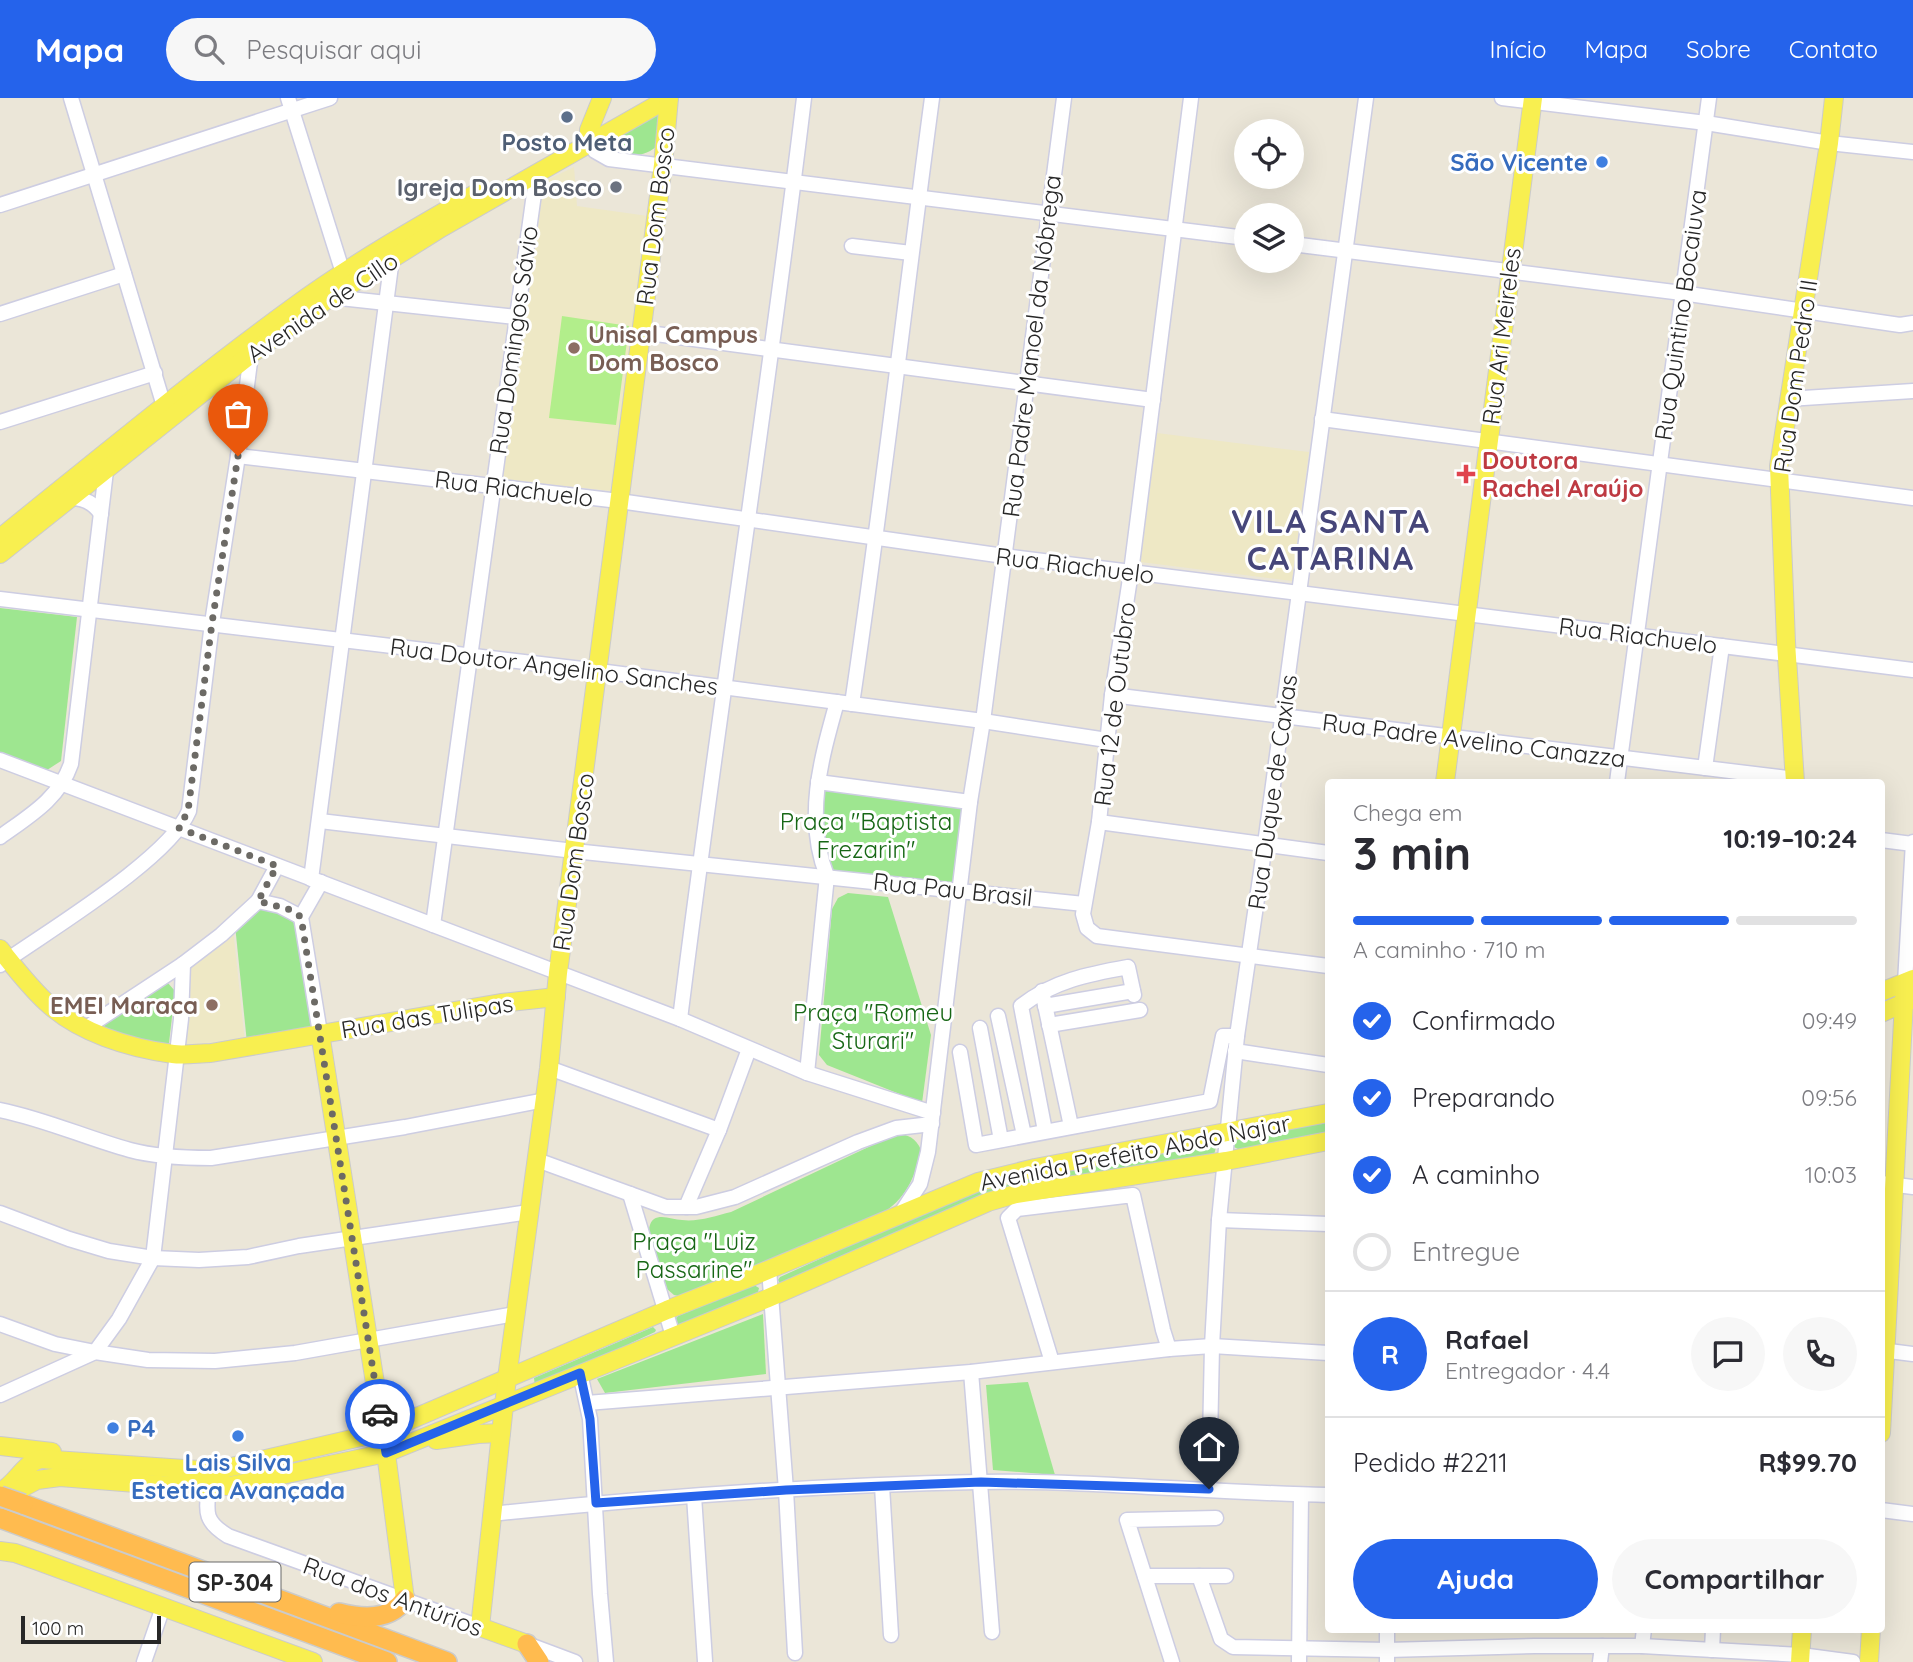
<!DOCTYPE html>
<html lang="pt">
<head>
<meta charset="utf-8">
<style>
  body { margin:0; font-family:Quicksand,sans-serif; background:#f7f7f7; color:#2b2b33; height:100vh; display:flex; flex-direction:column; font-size:26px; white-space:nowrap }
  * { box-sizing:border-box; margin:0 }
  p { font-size:23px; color:#7c7c81 }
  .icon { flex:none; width:38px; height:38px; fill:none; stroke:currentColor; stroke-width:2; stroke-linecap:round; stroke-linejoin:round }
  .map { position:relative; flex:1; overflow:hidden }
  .sheet { position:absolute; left:1325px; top:681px; width:560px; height:854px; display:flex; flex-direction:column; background:#fff; border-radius:7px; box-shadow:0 7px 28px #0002 }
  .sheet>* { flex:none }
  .fabs { position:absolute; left:1234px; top:21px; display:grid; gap:14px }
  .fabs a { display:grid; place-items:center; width:70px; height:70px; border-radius:50%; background:#fff; box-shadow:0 7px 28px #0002; font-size:35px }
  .scale { position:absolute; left:21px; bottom:18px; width:140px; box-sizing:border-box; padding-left:7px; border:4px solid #272727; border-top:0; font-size:19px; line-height:24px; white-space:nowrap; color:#272727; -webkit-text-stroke:5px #fff; paint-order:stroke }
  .pin { position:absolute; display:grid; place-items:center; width:60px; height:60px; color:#fff; margin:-72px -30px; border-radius:50% 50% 50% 0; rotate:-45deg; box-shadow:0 0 7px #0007 }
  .pin .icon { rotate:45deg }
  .courier { position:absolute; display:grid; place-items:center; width:70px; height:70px; margin:-35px; border:5px solid #2563eb; border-radius:50%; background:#fff; color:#222; box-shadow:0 2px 9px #0007 }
  .headline em { font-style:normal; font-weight:800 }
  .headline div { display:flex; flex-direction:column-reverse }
  .headline { display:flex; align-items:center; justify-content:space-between; height:119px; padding:0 28px }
  h1 { font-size:46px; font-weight:800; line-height:52px }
  .bar { display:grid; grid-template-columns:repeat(4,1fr); gap:10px 7px; align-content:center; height:84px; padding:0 28px }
  .bar i { height:9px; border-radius:5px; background:#e1e1e2 }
  .bar .active { background:#2563eb }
  .bar p { grid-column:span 4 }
  .line { display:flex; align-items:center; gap:18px; padding:0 28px; border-top:2px solid #e1e1e2 }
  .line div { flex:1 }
  .round { display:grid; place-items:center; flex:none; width:74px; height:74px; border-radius:37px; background:#f7f7f7 }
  ol { padding:0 28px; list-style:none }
  li { display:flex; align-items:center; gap:21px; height:77px }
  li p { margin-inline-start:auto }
  li .icon { padding:7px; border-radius:50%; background:#2563eb; color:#fff; stroke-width:4 }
  li:last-child { color:#7c7c81 }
  li i { width:38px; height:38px; border:4px solid #e1e1e2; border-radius:50% }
  .cta { display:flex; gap:14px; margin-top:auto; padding:14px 28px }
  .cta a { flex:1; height:80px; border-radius:42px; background:#2563eb; color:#fff; font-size:28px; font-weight:800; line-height:80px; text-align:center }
  .cta a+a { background:#f7f7f7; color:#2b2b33 }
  header { display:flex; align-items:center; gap:42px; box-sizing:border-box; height:98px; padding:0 35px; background:#2563eb; color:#fff }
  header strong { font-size:33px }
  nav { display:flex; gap:38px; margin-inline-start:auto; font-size:24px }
  .search { width:490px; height:63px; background:#f7f7f7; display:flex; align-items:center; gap:18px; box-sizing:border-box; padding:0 24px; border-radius:38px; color:#7c7c81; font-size:26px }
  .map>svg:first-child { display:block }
  .education { fill:#eee8c5 }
  .green { fill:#9ee690 }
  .pitch { fill:#b2ee8b }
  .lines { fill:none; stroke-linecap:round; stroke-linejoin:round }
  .minor-casing { stroke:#cdcde2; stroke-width:17 }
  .major-casing { stroke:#cbcbcb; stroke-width:20 }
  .highway-casing { stroke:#cbcbcb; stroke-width:22 }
  .minor { stroke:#fff; stroke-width:14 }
  .major { stroke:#f8ef50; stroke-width:18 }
  .highway { stroke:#ffbb4f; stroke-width:19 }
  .highway-bridge-casing { stroke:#cbcbcb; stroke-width:22; stroke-linecap:butt }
  .highway-bridge { stroke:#ffbb4f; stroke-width:19 }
  .done { stroke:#6c6a65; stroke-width:7; stroke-dasharray:0 12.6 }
  .route { stroke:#2563eb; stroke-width:9 }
  .service-dot { fill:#5c6f8a; stroke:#fff; stroke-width:2.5 }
  .shop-dot { fill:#3f7fe0; stroke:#fff; stroke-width:2.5 }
  .worship-dot { fill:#6b7280; stroke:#fff; stroke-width:2.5 }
  .education-dot { fill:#8d6e63; stroke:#fff; stroke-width:2.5 }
  .health-dot { fill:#e0444e; stroke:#fff; stroke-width:2.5 }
  .labels { text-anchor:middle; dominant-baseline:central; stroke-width:6; stroke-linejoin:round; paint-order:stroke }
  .shield { fill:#fff; stroke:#686868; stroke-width:2 }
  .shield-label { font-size:23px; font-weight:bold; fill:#272727 }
  .service-label { font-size:24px; font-weight:bold; fill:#4e5e75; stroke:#fff }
  .shop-label { font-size:24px; font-weight:bold; fill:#366cbe; stroke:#fff; text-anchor:end }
  .worship-label { font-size:24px; font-weight:bold; fill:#5b616d; stroke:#fff; text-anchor:end }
  .street-label { font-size:24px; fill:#272727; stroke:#fff }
  .education-label { font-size:24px; font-weight:bold; fill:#785e54; stroke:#fff; text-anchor:start }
  .health-label { font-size:24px; font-weight:bold; fill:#be3a42; stroke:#fff; text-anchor:start }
  .park-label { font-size:24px; fill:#176715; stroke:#fff }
  .district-label { font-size:32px; font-weight:bold; letter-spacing:2px; fill:#46467a; stroke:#fff }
</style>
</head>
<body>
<header>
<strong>Mapa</strong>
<div class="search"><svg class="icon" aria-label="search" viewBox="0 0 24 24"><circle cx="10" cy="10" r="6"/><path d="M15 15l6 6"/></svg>Pesquisar aqui</div>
<nav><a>Início</a><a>Mapa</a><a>Sobre</a><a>Contato</a></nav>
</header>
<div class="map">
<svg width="1913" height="1564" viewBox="0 0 1913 1564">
  <rect width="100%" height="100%" fill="#ebe6d8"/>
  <g class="education">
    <polygon points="574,69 577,108 648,118 612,393 499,381 541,85"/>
    <polygon points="1157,335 1309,354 1292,483 1140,464"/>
    <polygon points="233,830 245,945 180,951 187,868"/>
  </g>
  <g class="green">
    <path d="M664,7l-8,42c-16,13 -45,12 -58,-4z"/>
    <polygon points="0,510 77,519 61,663 47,672 0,654"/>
    <polygon points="821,692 965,709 957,787 830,773 824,760"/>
    <polygon points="848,795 888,799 931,937 922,1005 827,967 819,957 832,811 838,800"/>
    <polygon points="257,810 301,819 320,935 247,945 235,827"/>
    <polygon points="167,884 175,893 169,945 163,948 103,935 102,929 161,885"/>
    <polygon points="1328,1023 1328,1034 1240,1052 1234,1049 1235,1042 1239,1040"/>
    <path d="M896,1036c12,0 20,4 25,16 -5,25 -14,46 -35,61l-202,86 -10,-2 -7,-6 -18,-55c0,-5 0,-11 5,-15 8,-5 19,1 28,1 16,2 33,-4 49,-8z"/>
    <polygon points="1217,1045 1214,1057 999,1095 780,1186 778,1182 780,1179 899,1125 993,1087"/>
    <polygon points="754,1187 759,1190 758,1194 753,1199 680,1227 676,1225 675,1221 678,1218"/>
    <polygon points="763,1216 766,1276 605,1295 597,1281"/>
    <polygon points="653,1229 656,1232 655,1234 631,1245 613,1257 535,1289 534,1280"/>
    <polygon points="1028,1284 1055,1377 993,1372 986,1287"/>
  </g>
  <polygon class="pitch" points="562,218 629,228 616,327 549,320"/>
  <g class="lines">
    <defs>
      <g id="minor">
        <polyline points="71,0 164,308"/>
        <polyline points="288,0 343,175"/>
        <polyline points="1191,0 1131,474 1112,597 1099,724 1083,816 1087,830 1097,838 1328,868"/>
        <polyline points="1502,0 1706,25 1829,45 1913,54"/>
        <polyline points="589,44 595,53 609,61 1246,140"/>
        <polyline points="0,107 330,0"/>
        <polyline points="1292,146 1682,195 1900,227 1913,225"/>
        <polyline points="852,148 911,155"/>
        <polyline points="331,199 516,219"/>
        <polyline points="0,216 124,176"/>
        <polyline points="641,234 1153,302"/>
        <polyline points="1788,301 1913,293"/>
        <polyline points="1322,321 1913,400"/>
        <polyline points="0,324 155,275"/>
        <polyline points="238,358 619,403 1004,458 1913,572"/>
        <path d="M71,400c13,0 23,5 30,16"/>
        <polyline points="0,501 599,573 983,623 1107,642"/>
        <polyline points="1112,597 1795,681"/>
        <path d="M852,606c30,-201 53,-404 80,-606"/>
        <polyline points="0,662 680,921 807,975 933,1015"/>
        <polyline points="1705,670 1722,548"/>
        <polyline points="818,684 970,704"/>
        <polyline points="1617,684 1709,0"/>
        <polyline points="320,723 574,753 1084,806"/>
        <polyline points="1099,724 1328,755"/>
        <path d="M0,739c29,-21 59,-38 71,-73l35,-293"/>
        <polyline points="1881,742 1913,746"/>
        <polyline points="311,781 392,160"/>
        <polyline points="258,803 280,808 301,819"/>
        <polyline points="433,827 537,74"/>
        <path d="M0,867c46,-33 169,-106 189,-154l23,-188 26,-167 13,-102"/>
        <polyline points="1905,885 1913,744"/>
        <polyline points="1042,893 1071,1028"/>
        <polyline points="1045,908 1133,893"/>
        <polyline points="998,918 1024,1037"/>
        <path d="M680,921c38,-307 87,-613 124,-921"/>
        <polyline points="1049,927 1140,912"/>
        <polyline points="86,930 183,866 221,837 258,803 277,768"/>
        <polyline points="980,930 1001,1042"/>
        <polyline points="320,935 301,819 321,784"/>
        <polyline points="1235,953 1328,967"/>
        <polyline points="960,954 976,1047 1210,1003 1223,938 1237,938"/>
        <polyline points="549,970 719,1032"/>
        <path d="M807,975l20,-197c-23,-58 -6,-117 10,-174"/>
        <path d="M0,1012c45,9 86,28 130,40 26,7 55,8 81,8l194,-31 140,-27"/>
        <path d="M1045,1033l-24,-125c32,-25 68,-32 107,-39l6,28"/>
        <polyline points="537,1062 666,1109 696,1109 735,1099 858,1044 896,1030 932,1026"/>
        <polyline points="1881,1085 1913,1089"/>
        <polyline points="630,1096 673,1238"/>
        <polyline points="686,1109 719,1032 749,951"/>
        <polyline points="0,1115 69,1141 109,1153 153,1160 199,1162 248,1159 299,1148 529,1114"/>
        <polyline points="901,1115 920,1086 928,1054 970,704 983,623 1064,0"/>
        <polyline points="1219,1122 1328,1126"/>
        <polyline points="769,1171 786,1392 795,1555"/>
        <polyline points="0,1226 55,1246 95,1254 148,1262 215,1263 295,1255 515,1216"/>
        <polyline points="1881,1252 1913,1256"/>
        <polyline points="1052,1264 1008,1120 1017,1111 1133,1097 1163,1232 1169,1251"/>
        <polyline points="971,1274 992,1534"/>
        <polyline points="580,1275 590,1321 600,1496 606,1564"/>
        <polyline points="0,1297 95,1254 119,1221 153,1160 181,921 183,866"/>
        <polyline points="587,1305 971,1274 1169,1251 1212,1248 1328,1255"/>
        <path d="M209,1388c-3,27 -5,35 19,50l252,91"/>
        <polyline points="882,1388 891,1537"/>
        <polyline points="1209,1390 1212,1248 1219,1122 1237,938 1265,746 1366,0"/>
        <polyline points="694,1398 705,1563"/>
        <polyline points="1881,1412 1913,1416"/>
        <path d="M491,1416c162,-17 325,-29 487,-32 117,-2 234,11 350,13"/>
        <polyline points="1145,1478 1226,1478"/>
        <polyline points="1199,1478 1221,1541 1233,1549 1387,1552 1535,1548 1642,1548 1801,1557 1853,1564"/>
        <polyline points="527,1546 575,1564"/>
        <polyline points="1642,1548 1644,1531"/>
        <polyline points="1712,1552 1713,1531"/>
        <polyline points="144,1564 163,1509"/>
        <polyline points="1172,1564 1127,1422 1216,1420"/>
        <polyline points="1299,1564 1301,1397"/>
        <polyline points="1387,1564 1387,1531"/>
        <polyline points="1600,1564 1602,1548"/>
      </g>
      <g id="major">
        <polyline points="589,44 589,32 602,0"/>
        <path d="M0,440c97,-78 192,-157 292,-230 60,-44 125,-81 190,-118"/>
        <polyline points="0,456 251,256 331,199 441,130 669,0"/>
        <polyline points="1445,684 1533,0"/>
        <polyline points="1795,684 1786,544 1779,368 1829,45 1834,0"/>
        <path d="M0,851c14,18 29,37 46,53 33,31 83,46 127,52 12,2 26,-1 38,-1l290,-50 55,-6"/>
        <polyline points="1881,894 1913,881"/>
        <polyline points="1881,915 1913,901"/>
        <polyline points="320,935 386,1355 405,1501"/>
        <polyline points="1881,1335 1905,885"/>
        <polyline points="436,1342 478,1336 501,1335"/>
        <polyline points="0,1348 52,1354"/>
        <path d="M0,1394c16,-8 23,-28 40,-33l159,11 28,-2 155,-36 285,-122 84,-33 227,-95 57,-14 293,-55"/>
        <polyline points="9,1397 37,1382 60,1379 161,1387 230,1388 386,1355 766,1201 988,1104 1016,1096 1226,1063 1328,1043"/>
        <polyline points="0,1453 15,1455 38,1463 313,1564"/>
        <polyline points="527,1546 480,1529 507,1280 549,970 558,875 663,67 669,0"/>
        <polyline points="1800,1564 1802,1531"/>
        <polyline points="1869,1564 1871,1531"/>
      </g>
      <g id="highway">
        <polyline points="23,1406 447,1564"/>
        <polyline points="0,1420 387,1564"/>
        <path d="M339,1515c24,6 51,8 66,-14"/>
        <polyline points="527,1546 539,1564"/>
      </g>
    </defs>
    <use href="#minor" class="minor-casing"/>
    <use href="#major" class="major-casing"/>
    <use href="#highway" class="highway-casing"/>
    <use href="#minor" class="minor"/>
    <use href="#major" class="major"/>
    <use href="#highway" class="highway"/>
    <defs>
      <polyline id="highway-bridge" points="0,1398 23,1406"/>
    </defs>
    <use href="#highway-bridge" class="highway-bridge-casing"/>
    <use href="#highway-bridge" class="highway-bridge"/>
  </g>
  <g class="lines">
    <polyline class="done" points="238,358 212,525 188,713 179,730 277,768 258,803 291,812 301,819 380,1316"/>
    <polyline class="route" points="380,1316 386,1355 580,1275 590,1321 596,1405 786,1392 981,1384 1209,1391"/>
  </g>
  <circle class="service-dot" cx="567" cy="19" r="7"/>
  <g class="shop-dot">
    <circle cx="1602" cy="64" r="7"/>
    <circle cx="113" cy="1330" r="7"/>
    <circle cx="238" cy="1338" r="7"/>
  </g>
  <circle class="worship-dot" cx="616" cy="89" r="7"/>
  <g class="education-dot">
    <circle cx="574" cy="250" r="7"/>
    <circle cx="212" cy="907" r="7"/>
  </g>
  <path class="health-dot" d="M1462.5 365.5h7v7h7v7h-7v7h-7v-7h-7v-7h7z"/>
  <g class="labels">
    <rect class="shield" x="189.5" y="1464.5" width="91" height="39" rx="5"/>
    <g class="shield-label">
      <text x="235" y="1484">SP-304</text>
    </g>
    <g class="service-label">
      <text x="567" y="44">Posto Meta</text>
    </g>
    <g class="shop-label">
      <text x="1588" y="64">São Vicente</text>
      <text x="127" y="1330" text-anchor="start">P4</text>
      <text x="238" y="1364" text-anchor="middle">Lais Silva<tspan x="238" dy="28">Estetica Avançada</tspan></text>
    </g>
    <g class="worship-label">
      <text x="602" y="89">Igreja Dom Bosco</text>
    </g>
    <g class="street-label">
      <text transform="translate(655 118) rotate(-83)">Rua Dom Bosco</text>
      <text transform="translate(322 209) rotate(-34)">Avenida de Cillo</text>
      <text transform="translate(1680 217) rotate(-82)">Rua Quintino Bocaiuva</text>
      <text transform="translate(1501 238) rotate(-83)">Rua Ari Meireles</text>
      <text transform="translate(513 242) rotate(-82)">Rua Domingos Sávio</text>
      <text transform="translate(1031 248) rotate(-83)">Rua Padre Manoel da Nóbrega</text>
      <text transform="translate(1795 278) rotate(-82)">Rua Dom Pedro II</text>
      <text transform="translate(514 390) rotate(7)">Rua Riachuelo</text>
      <text transform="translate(1075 467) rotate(7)">Rua Riachuelo</text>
      <text transform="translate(1638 537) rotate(7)">Rua Riachuelo</text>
      <text transform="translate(554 568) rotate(7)">Rua Doutor Angelino Sanches</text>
      <text transform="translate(1114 606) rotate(-83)">Rua 12 de Outubro</text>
      <text transform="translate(1474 642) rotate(7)">Rua Padre Avelino Canazza</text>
      <text transform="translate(1272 694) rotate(-82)">Rua Duque de Caxias</text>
      <text transform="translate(573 764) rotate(-82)">Rua Dom Bosco</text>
      <text transform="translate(953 791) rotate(6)">Rua Pau Brasil</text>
      <text transform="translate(427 918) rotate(-9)">Rua das Tulipas</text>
      <text transform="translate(1135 1054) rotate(-11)">Avenida Prefeito Abdo Najar</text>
      <text transform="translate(393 1498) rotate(20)">Rua dos Antúrios</text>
    </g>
    <g class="education-label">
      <text x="588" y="236">Unisal Campus<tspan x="588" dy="28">Dom Bosco</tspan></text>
      <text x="198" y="907" text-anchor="end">EMEI Maraca</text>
    </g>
    <g class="health-label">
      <text x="1482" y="362">Doutora<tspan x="1482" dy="28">Rachel Araújo</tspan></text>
    </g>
    <g class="park-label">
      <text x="866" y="723">Praça "Baptista<tspan x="866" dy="28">Frezarin"</tspan></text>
      <text x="873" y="914">Praça "Romeu<tspan x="873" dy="28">Sturari"</tspan></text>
      <text x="694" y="1143">Praça "Luiz<tspan x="694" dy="28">Passarine"</tspan></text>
    </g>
    <g class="district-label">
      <text x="1331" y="423">VILA SANTA<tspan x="1331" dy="37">CATARINA</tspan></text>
    </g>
  </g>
</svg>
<div class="fabs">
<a><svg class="icon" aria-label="locate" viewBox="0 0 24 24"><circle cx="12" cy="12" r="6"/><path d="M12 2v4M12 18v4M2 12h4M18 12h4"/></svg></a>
<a><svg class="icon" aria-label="layers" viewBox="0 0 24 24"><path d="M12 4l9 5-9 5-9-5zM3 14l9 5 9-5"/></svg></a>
</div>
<div class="scale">100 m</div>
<div class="pin" style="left:238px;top:358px;background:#ea580c"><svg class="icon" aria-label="bag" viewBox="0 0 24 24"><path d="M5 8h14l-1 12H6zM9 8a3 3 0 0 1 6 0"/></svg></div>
<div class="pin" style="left:1209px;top:1391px;background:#1f2937"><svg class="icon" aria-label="home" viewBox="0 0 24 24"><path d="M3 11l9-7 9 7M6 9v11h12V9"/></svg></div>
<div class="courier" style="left:380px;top:1316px"><svg class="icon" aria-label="car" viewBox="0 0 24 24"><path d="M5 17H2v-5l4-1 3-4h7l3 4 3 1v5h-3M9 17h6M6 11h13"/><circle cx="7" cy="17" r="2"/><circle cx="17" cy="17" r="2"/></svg></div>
<section class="sheet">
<div class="headline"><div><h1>3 min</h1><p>Chega em</p></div><em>10:19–10:24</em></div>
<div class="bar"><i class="active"></i><i class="active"></i><i class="active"></i><i></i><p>A caminho · 710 m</p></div>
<ol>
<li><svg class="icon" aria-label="check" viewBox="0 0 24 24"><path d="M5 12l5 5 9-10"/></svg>Confirmado<p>09:49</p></li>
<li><svg class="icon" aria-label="check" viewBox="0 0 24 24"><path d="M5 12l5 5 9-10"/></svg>Preparando<p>09:56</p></li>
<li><svg class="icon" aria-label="check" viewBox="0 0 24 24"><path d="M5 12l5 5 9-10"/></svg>A caminho<p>10:03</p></li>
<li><i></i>Entregue</li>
</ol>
<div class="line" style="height:126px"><b class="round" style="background:#2563eb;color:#fff">R</b><div><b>Rafael</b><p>Entregador · 4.4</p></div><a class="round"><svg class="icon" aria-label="chat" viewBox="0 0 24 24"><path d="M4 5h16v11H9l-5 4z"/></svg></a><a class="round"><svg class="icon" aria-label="phone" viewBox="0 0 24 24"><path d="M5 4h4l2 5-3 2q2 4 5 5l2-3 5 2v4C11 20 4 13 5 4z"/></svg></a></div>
<div class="line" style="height:91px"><div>Pedido #2211</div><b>R$99.70</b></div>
<div class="cta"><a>Ajuda</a><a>Compartilhar</a></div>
</section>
</div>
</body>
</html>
